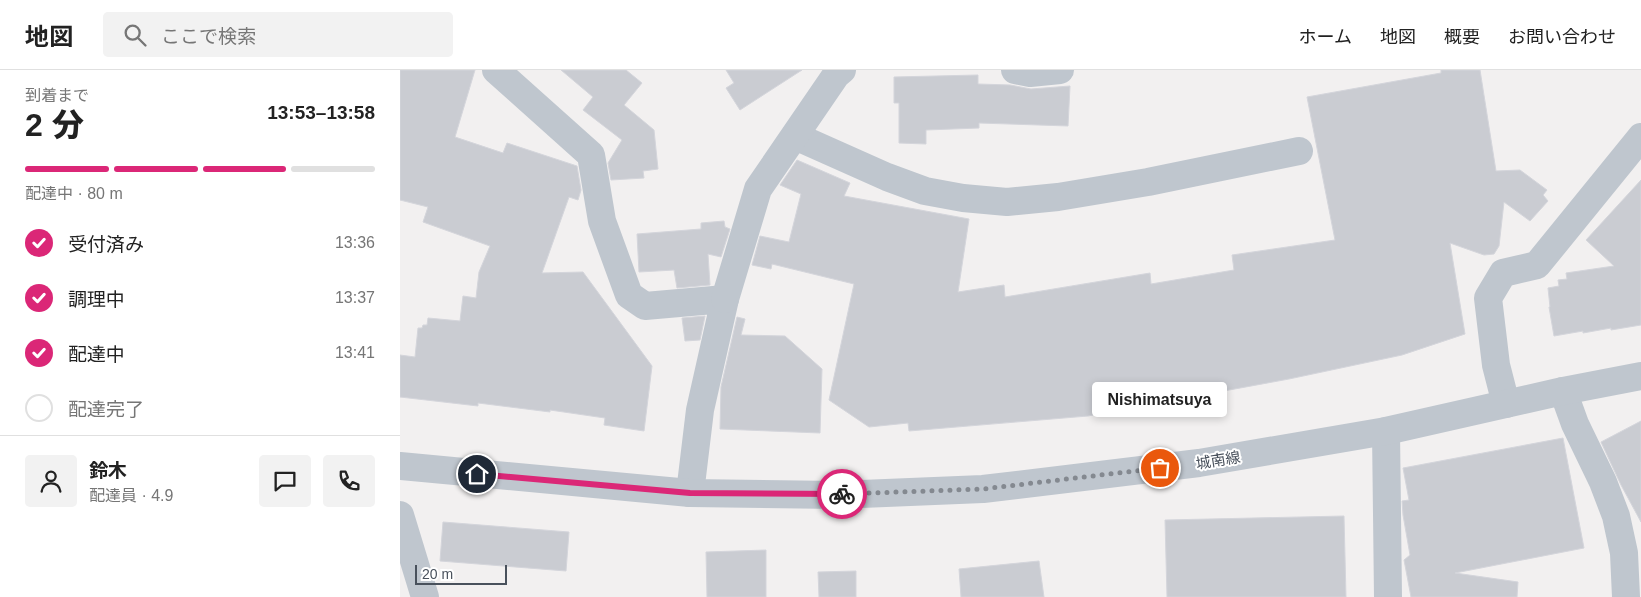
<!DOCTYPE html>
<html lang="ja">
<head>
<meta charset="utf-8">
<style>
  body { margin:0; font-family:Arial,"Noto Sans JP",sans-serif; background:#f2f2f2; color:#222; height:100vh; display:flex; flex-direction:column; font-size:19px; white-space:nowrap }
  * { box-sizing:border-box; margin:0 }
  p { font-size:16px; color:#767676 }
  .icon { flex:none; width:28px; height:28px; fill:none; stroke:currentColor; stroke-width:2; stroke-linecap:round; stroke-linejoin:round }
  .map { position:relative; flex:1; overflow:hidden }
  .side { display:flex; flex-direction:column; background:#fff; width:400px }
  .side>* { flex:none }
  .scale { position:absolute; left:15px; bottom:12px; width:92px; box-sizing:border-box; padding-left:5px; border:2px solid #49515c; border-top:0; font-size:14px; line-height:18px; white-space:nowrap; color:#49515c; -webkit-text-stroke:4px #fff; paint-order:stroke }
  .pin { position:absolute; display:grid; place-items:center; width:42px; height:42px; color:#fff; margin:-21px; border:2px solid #fff; border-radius:50%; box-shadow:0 1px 5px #0007 }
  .courier { position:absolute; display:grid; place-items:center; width:50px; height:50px; margin:-25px; border:4px solid #db2777; border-radius:50%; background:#fff; color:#222; box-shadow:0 1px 6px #0007 }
  .bubble { position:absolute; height:35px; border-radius:5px; background:#fff; box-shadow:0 2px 8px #0003; font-size:16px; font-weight:800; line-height:35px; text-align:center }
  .summary em { font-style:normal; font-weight:800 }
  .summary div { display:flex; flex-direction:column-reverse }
  .summary { display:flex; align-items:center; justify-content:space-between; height:85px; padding:0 25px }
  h1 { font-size:32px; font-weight:800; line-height:38px }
  .bar { display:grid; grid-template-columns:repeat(4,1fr); gap:8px 5px; align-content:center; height:60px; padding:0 25px }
  .bar i { height:6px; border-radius:4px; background:#e0e0e0 }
  .bar .selected { background:#db2777 }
  .bar p { grid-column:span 4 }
  .line { display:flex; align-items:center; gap:12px; padding:0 25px; border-top:1px solid #e0e0e0 }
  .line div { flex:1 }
  .round { display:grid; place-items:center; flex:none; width:52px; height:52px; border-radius:5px; background:#f2f2f2 }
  ol { padding:0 25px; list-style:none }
  li { display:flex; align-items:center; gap:15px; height:55px }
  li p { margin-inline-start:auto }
  li .icon { padding:5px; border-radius:50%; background:#db2777; color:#fff; stroke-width:4 }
  li:last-child { color:#767676 }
  li i { width:28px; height:28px; border:2px solid #e0e0e0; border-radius:50% }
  header { display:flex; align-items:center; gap:30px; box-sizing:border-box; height:70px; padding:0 25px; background:#fff; border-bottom:1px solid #e0e0e0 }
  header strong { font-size:24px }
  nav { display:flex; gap:28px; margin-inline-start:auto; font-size:18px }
  .search { width:350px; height:45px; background:#f2f2f2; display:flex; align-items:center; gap:12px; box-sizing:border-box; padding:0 18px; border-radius:5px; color:#767676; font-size:19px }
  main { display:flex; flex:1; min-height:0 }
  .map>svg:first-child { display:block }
  .building { fill:#caccd2; stroke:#d4d5db }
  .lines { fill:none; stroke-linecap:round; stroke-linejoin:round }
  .minor { stroke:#bfc6ce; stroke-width:28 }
  .done { stroke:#848990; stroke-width:5; stroke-dasharray:0 9 }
  .route { stroke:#db2777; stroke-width:6 }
  .labels { text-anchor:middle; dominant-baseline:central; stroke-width:4; stroke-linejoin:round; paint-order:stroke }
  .street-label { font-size:15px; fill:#49515c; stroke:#fff }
</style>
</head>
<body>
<header>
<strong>地図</strong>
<div class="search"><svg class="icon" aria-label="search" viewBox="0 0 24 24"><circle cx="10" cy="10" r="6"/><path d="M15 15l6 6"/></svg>ここで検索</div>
<nav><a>ホーム</a><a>地図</a><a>概要</a><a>お問い合わせ</a></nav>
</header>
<main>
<section class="side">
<div class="summary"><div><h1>2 分</h1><p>到着まで</p></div><em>13:53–13:58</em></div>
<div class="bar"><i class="selected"></i><i class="selected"></i><i class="selected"></i><i></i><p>配達中 · 80 m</p></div>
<ol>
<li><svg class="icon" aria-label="check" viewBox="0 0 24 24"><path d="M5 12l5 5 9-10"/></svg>受付済み<p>13:36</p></li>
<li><svg class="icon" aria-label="check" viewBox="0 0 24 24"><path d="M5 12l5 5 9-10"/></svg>調理中<p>13:37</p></li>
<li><svg class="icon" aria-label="check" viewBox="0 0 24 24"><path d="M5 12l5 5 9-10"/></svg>配達中<p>13:41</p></li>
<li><i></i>配達完了</li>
</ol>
<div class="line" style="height:90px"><a class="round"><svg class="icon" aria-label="person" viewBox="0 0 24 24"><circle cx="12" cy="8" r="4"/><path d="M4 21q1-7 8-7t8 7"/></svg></a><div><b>鈴木</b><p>配達員 · 4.9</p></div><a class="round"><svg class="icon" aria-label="chat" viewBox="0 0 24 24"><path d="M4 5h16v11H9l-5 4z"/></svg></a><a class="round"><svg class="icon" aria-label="phone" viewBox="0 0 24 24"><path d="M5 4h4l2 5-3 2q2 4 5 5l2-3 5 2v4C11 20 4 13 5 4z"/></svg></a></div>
</section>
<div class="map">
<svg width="1241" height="527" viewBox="0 0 1241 527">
  <rect width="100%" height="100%" fill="#f2f0f0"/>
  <g class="building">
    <polygon points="0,0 75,0 55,67 103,83 107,73 177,96 181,120 178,130 169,127 142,203 183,202 252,296 244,361 204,355 205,348 150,340 150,342 78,333 78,336 0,327 0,285 15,287 18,258 22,258 23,255 27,255 28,248 60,251 63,226 76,228 79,202 90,176 23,152 28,137 0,130"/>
    <polygon points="161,0 226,0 242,13 224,35 254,60 258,99 243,101 244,108 211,110 208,93 222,70 183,40 193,27"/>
    <polygon points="326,0 402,0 340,40 326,18 334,13"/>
    <polygon points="1041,0 1080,0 1096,101 1120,100 1147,120 1143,125 1148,131 1130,151 1104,132 1099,176 1094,184 1084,185 1050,173 1065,264 1002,285 889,309 688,346 509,361 508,353 469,357 429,330 454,214 372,194 371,199 352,195 360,166 389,172 401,124 380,115 397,90 450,113 444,126 569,149 558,222 604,215 605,227 750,203 751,214 834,200 832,185 935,170 907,27 1041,3"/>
    <polygon points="578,5 578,14 610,15 631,19 670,16 668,56 579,53 579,58 526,60 526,74 499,73 499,33 494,33 494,7"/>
    <polygon points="1241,110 1241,255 1211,260 1211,258 1183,263 1183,261 1154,266 1149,237 1150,237 1148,218 1159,216 1158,210 1167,209 1166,203 1214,196 1186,170"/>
    <polygon points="324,151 325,157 330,159 321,187 308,184 310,215 277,218 274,200 239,202 237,164 301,159 301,153"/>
    <polygon points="305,246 300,270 285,271 282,248"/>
    <polygon points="337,247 345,249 341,265 385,266 422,299 420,363 320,359 321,317"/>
    <polygon points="1241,351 1241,452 1221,415 1201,372"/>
    <polygon points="1163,368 1184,478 1055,503 1118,512 1117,527 1011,527 1004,490 1010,485 1003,445 1002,431 1009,430 1003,398"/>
    <polygon points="944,446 946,527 767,527 765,450"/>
    <polygon points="43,452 169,462 166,501 40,491"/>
    <polygon points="366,480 366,527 307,527 306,482"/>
    <polygon points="639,491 644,527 561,527 559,499"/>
    <polygon points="456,501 456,527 419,527 418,502"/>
  </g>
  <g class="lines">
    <g class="minor">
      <polyline points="96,0 191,85 202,151 229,225 245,236 325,229 300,340 290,423"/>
      <polyline points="615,0 630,3 660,0"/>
      <polyline points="395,66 487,107 525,121 563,128 607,132 658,127 748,112 899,81"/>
      <polyline points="325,229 358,119 436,5 442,0"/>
      <polyline points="1163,321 1175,354 1203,412 1216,446 1224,483 1226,527"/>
      <polyline points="1106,334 1096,295 1088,228 1103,203 1137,195 1241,67"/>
      <polyline points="986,361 988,527"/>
      <polyline points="0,396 290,423 437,425 583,419 799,393 986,361 1163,321 1241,306"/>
      <polyline points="0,445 25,527"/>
    </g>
  </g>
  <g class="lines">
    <polyline class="done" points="442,424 583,419 760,398"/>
    <polyline class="route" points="77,404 290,423 442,424"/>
  </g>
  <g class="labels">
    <g class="street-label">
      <text transform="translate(818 390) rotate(-9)">城南線</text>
    </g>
  </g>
</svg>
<div class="scale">20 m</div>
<div class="pin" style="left:760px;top:398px;background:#ea580c"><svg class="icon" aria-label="bag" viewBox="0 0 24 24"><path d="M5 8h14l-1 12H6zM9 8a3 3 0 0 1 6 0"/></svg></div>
<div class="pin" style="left:77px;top:404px;background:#1f2937"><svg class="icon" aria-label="home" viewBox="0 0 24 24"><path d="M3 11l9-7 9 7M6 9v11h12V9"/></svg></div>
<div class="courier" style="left:442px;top:424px"><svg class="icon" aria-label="bike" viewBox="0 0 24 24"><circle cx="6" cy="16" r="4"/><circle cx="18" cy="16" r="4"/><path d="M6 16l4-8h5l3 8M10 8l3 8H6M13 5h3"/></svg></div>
<div class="bubble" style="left:692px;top:312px;width:135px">Nishimatsuya</div>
</div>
</main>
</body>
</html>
